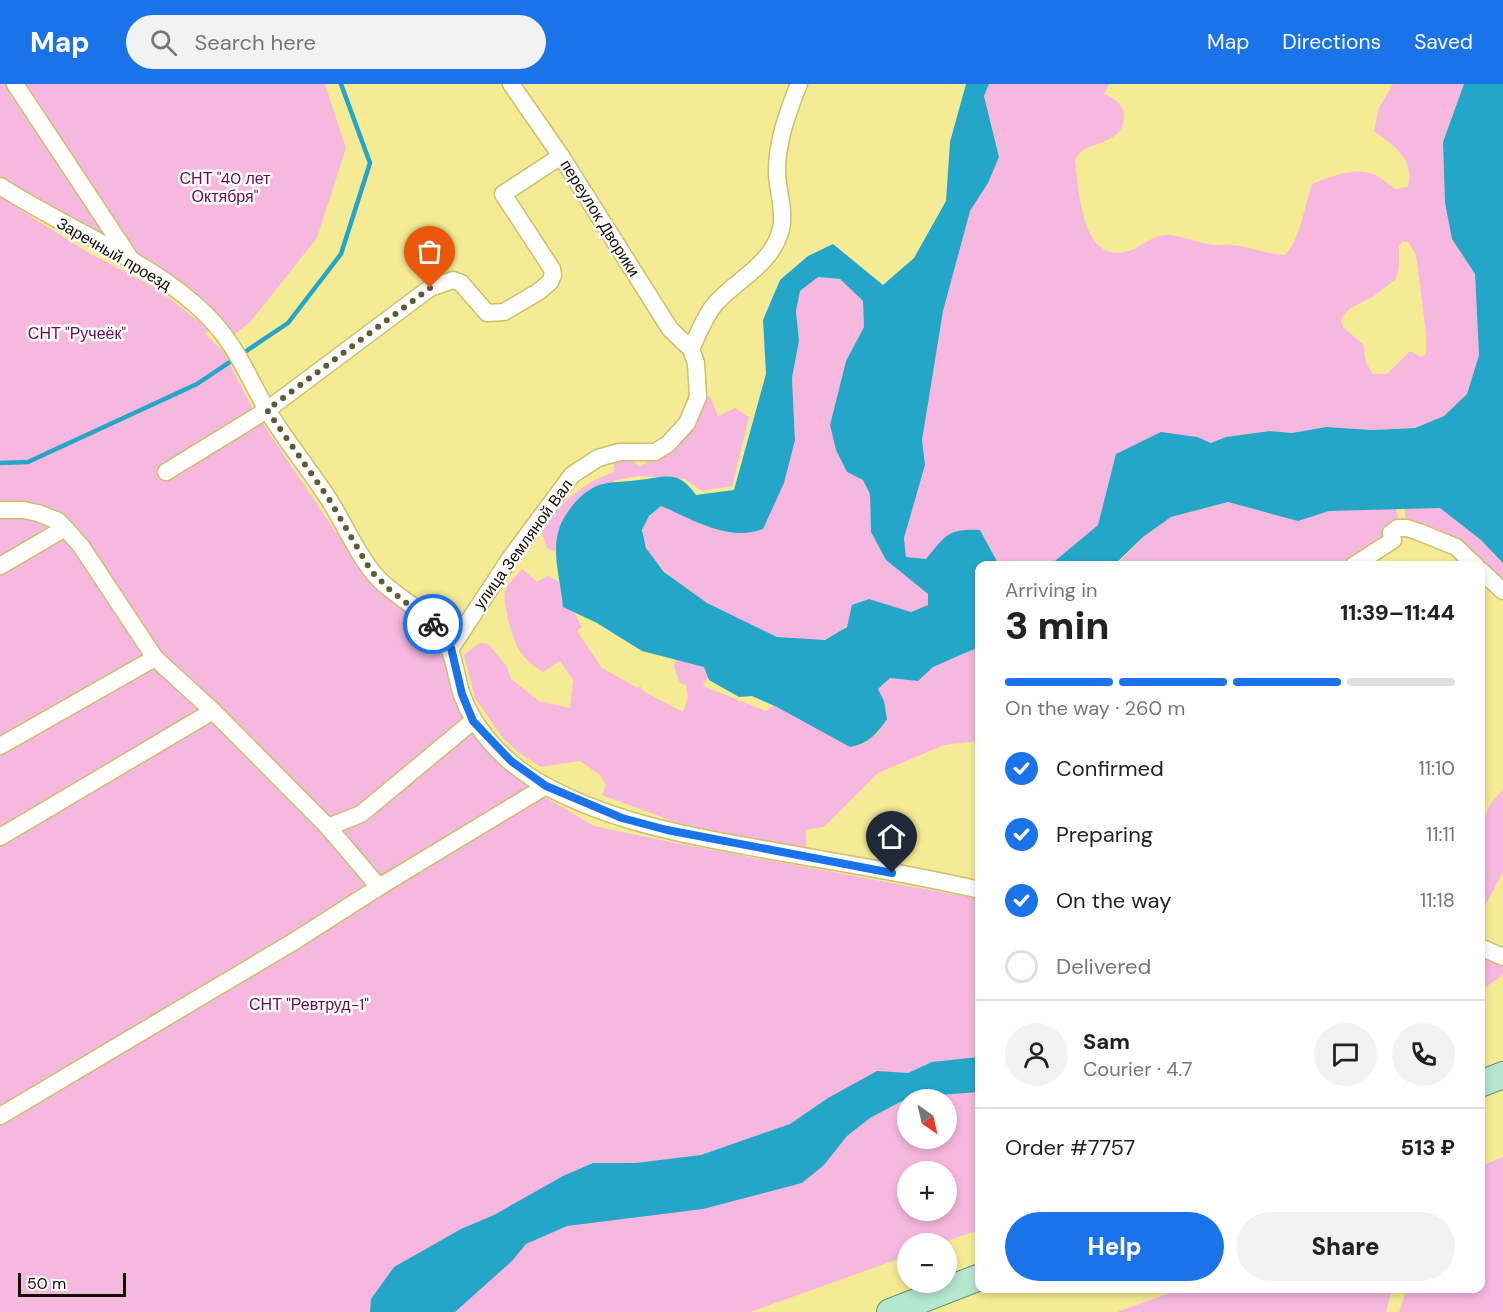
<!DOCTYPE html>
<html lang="en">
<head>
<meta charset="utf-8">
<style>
  body { margin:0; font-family:"DM Sans",sans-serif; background:#f2f2f2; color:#222; height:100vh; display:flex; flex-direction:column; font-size:22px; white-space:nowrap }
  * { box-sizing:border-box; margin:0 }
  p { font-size:20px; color:#767676 }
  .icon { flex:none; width:33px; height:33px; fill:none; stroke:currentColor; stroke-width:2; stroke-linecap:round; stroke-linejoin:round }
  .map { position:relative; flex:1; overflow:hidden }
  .drawer { position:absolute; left:975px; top:477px; width:510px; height:732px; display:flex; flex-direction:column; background:#fff; border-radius:12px; box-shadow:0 3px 9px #0003 }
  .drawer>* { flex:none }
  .needle { width:39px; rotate:146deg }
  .controls { position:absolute; left:897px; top:1005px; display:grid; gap:12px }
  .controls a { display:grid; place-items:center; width:60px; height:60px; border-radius:50%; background:#fff; box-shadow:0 3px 9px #0003; font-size:30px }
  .scale { position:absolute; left:18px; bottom:15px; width:108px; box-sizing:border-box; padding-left:6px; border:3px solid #110d00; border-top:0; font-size:16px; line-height:21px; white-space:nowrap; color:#110d00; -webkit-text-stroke:4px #fff; paint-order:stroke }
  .pin { position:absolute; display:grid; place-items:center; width:51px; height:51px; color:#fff; margin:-62px -26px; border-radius:50% 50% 50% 0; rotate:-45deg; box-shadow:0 0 6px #0007 }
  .pin .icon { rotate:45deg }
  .courier { position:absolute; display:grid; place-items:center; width:60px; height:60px; margin:-30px; border:4px solid #1a73e8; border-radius:50%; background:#fff; color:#222; box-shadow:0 2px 8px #0007 }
  .headline em { font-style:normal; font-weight:800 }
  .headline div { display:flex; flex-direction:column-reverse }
  .headline { display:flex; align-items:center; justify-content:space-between; height:102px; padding:0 30px }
  h1 { font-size:39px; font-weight:800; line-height:45px }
  .bar { display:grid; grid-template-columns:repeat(4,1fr); gap:9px 6px; align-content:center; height:72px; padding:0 30px }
  .bar i { height:8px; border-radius:4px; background:#e0e0e0 }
  .bar .active { background:#1a73e8 }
  .bar p { grid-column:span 4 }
  .line { display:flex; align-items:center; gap:15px; padding:0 30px; border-top:2px solid #e0e0e0 }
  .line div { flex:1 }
  .round { display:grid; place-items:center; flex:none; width:63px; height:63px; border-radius:32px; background:#f2f2f2 }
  ol { padding:0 30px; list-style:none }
  li { display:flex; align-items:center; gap:18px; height:66px }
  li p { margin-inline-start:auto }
  li .icon { padding:6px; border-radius:50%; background:#1a73e8; color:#fff; stroke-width:4 }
  li:last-child { color:#767676 }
  li i { width:33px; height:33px; border:3px solid #e0e0e0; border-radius:50% }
  .primary-button { display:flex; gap:12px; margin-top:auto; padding:12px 30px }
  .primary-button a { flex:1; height:69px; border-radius:36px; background:#1a73e8; color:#fff; font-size:24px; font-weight:800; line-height:69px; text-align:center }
  .primary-button a+a { background:#f2f2f2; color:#222 }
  header { display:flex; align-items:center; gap:36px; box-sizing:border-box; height:84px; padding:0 30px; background:#1a73e8; color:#fff }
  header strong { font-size:28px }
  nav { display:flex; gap:33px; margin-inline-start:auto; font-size:21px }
  .search { width:420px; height:54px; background:#f2f2f2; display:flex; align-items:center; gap:15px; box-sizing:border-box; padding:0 21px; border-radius:33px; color:#767676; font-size:22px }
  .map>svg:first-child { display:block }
  .green { fill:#f7b8df; fill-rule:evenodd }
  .water { fill:#24a6c9; fill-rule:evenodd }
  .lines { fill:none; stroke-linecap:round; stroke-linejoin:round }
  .stream { stroke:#24a6c9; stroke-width:4.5 }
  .street-casing { stroke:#cbc06b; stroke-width:19 }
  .primary-casing { stroke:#5d9172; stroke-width:28 }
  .street { stroke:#fff; stroke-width:16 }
  .primary { stroke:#b6e8cf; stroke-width:26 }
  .done { stroke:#615b34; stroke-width:6; stroke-dasharray:0 10.8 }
  .route { stroke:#1a73e8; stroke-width:8 }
  .labels { text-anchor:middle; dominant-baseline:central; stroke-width:5; stroke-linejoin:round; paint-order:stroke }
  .park-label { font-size:16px; fill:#6b0952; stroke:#fff }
  .street-label { font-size:16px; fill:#110d00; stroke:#fff }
</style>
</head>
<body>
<header>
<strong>Map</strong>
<div class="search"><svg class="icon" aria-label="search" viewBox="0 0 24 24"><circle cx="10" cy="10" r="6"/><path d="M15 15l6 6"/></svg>Search here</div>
<nav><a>Map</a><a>Directions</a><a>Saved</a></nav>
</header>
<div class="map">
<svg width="1503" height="1228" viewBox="0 0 1503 1228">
  <rect width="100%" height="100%" fill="#f6eb95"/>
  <g class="green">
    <polygon points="0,0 325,0 346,64 317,154 251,237 234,251 204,217 168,189 13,103 0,91"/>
    <path d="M989,0h120l-5,10c11,5 19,9 20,22 1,23 -24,26 -39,33 -4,2 -8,7 -10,10 4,31 6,112 59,90 13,-6 22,-16 38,-14 12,2 24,7 36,9 10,2 21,0 32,2 15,3 29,8 45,9 15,-15 20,-50 27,-71 19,-7 43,-18 63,-9 7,3 14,10 20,14l13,-2c7,-28 -14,-41 -34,-56l5,-23 14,-24h71l-21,58 2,61 7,36 23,35 4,81 -12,39 -23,22 -29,12 -43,2 -46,-3 -34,6 -22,-2 -44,6 -119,56 -9,32 -48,40h-51l-19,-35c-32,-1 -35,6 -54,29l-20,-2 -2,-19 52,-322 14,-5 18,-28 11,-26 -15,-61zM1403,157l6,2 7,12 10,79v20l-5,3 -11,-6 -23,23h-14l-7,-11 -3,-19 -20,-17 -2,-7 8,-11 25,-13 22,-17 3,-12v-21z"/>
    <path d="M0,113l89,56 67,35 54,42 -5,4 18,17 30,58 113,168 53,45 26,39 18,55 13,22 27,28 42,31 49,29 86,18 299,55v331l-38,13 -33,1 -1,12 -157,56h-750zM908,1016h38v38h-38zM908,1088h38v38h-38z"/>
    <path d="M818,193l22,2 23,22 1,26 -18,34 -16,64 6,25 11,22 16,8 7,14 1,38 15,28 42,34v11l-18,7 -41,-13c-12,14 -24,35 -43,40 -9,3 -42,0 -51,-3 -35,-12 -133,-62 -132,-105 0,-11 11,-19 18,-25l53,23 81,-89 -3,-62 7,-37 -3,-30 4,-20z"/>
    <path d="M710,312l8,20 17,-8 14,9 -17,69 -30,5 -17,-12 -47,-3 -22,4 -40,21 -17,28 -4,23 -8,-4 -6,-19c22,-27 39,-45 73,-57v-9l7,-8 10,4 9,8 57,-43 6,-25z"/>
    <polygon points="1422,401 1503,469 1503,499 1405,433 1404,411"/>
    <polygon points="1228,418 1297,436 1298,431 1394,418 1399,436 1386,447 1379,458 1342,481 1115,482 1143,453 1171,433"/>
    <path d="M522,485l15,13 11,-6 17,9 4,17 13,25 -5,4 25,37 36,20 2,-2 3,5 40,21 5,-15 -2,-12 -6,-2 -6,-16 5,-18 35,17 -11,20 63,25 14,-10 81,44 17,-12 9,-14 -3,-18 -6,-12 12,-12 60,-17 29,-13v94l-35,4 -66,28 -54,54 -18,3v17l-48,-7 -80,-17 -76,-28 4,-10 -6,-10 -20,-14 -39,6 -23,-15 -16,-15 -15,-22 -12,-17 -11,-43 15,-12 9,1 18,21 5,14 28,22 31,7 3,-28 -13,-19 -17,11c-9,-5 -18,-13 -24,-22 -6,-10 -17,-48 -14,-59 3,-8 12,-16 17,-22z"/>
    <path d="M1503,707v81l-18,34h-4c-1,-33 -9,-94 22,-115z"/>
    <polygon points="1480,872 1503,881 1503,891 1481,906"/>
    <polygon points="1503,1073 1503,1228 1399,1228 1407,1205 1480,1204 1481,1082"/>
    <polygon points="1183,1204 1392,1204 1392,1205 1386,1228 1117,1228"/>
  </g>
  <g class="water">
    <path d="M966,0h23l-5,12 15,61 -11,26 -18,28 -27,100 -21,129 3,25 -21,73 2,19 20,2c19,-23 22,-31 54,-29l19,35 -19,1 -1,81 -46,20 -15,14 -28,-3 -12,11 6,12 3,18c-10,15 -19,25 -37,28l-73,-40 -25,-11 -13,1 -30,-17 -5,-13 -62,-16 -45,-28 -34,-16c-2,-26 -12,-54 -4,-78 6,-18 25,-41 44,-45 11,-3 25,-2 36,-4 27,-3 39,-11 57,15l38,-5 32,-116 -3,-54 17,-40 28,-24 25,-12 50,41 31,-27 32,-57 4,-59zM818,193l22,2 23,22 1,26 -18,34 -16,64 6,25 11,22 16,8 7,14 1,38 15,28 42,34v11l-17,7 -42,-13 -17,6 -5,22 -22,13 -48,-3 -70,-34 -43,-31 -18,-24 -4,-18 7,-14 12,-10c33,14 67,36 102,23l21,-46 11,-43 -3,-62 7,-37 -3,-30 4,-20z"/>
    <polygon points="1464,0 1503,0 1503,479 1481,456 1440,424 1329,427 1298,437 1228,418 1171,433 1143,453 1114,481 1050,481 1098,441 1116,370 1161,348 1197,353 1211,359 1226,353 1270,347 1292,349 1326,343 1372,346 1415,344 1444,332 1467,310 1479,271 1475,190 1452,155 1445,119 1443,58"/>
    <polygon points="979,973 979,1008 913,1013 900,1018 870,1034 847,1052 824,1081 802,1099 703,1125 567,1142 526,1160 512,1177 455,1228 370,1228 371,1215 394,1183 461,1145 494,1131 563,1092 593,1079 636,1079 701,1071 790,1040 828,1014 877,987 908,989 932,978"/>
  </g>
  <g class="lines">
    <polyline class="stream" points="0,379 28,378 197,300 288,239 341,170 370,79 341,0"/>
    <defs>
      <g id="street">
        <polyline points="15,0 130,174"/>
        <polyline points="511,0 561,72 670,245 691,265"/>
        <path d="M0,102c67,44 170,82 220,144 19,23 31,52 46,78 18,31 42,59 62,90 15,23 26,50 43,72 19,26 53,37 71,65 13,19 13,39 20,60 12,35 43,67 75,86 65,38 141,53 214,66 76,14 153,25 229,43"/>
        <polyline points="166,388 267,326 430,204 453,196 461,199 487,229 504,228 538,208 550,198 553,191 552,185 503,110 561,72"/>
        <polyline points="0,426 23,426 38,429 58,437 65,444 81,462 155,574 213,627 328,743"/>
        <polyline points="0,482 65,444"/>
        <polyline points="1353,482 1393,456 1391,449 1398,444 1407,444 1419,448 1456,463 1476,482"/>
        <polyline points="1480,486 1503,507"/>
        <path d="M451,564l60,-91 61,-82 26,-17 21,-6h36l13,-8 19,-21 11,-26 -2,-34 -5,-14c7,-14 13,-32 24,-45 22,-25 57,-39 66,-75 4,-18 -3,-37 -4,-55 -1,-30 11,-63 22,-90"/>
        <polyline points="0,662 155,574"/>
        <polyline points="0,753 213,627"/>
        <polyline points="379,803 328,743 361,730 473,637"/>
        <polyline points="1480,863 1503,873"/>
        <polyline points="0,1032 293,858 379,803 546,702"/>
      </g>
      <g id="primary">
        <polyline points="1480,1000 1503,991"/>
        <polyline points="890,1228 980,1193"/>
      </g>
    </defs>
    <use href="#street" class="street-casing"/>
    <use href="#primary" class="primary-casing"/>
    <use href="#street" class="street"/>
    <use href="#primary" class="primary"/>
  </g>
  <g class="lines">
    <polyline class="done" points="430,204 267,326 329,415 371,487 389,505 433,540"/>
    <polyline class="route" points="433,540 451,564 462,610 473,637 511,677 546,702 622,734 667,746 892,789"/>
  </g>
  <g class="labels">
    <g class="park-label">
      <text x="225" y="94">СНТ "40 лет<tspan x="225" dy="18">Октября"</tspan></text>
      <text x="77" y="249">СНТ "Ручеёк"</text>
      <text x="309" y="920">СНТ "Ревтруд-1"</text>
    </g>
    <g class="street-label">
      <text transform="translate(600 134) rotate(58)">переулок Дворики</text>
      <text transform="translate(114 170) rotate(30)">Заречный проезд</text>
      <text transform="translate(523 460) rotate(-54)">улица Земляной Вал</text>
    </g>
  </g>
</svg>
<div class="controls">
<a><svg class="needle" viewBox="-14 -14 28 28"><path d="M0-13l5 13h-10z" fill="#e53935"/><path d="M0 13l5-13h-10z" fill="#767676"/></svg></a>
<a>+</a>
<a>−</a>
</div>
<div class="scale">50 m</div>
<div class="pin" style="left:430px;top:204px;background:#ea580c"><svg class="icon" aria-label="bag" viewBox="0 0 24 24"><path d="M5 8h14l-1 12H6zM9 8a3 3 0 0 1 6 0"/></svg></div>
<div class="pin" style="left:892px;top:789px;background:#1f2937"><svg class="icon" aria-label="home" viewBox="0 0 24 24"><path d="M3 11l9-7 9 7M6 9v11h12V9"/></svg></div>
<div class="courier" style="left:433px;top:540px"><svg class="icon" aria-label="bike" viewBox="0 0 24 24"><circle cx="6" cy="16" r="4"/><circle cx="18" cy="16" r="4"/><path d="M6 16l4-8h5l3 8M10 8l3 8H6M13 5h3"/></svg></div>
<section class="drawer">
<div class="headline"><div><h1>3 min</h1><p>Arriving in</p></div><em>11:39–11:44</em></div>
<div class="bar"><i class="active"></i><i class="active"></i><i class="active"></i><i></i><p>On the way · 260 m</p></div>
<ol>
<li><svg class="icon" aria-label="check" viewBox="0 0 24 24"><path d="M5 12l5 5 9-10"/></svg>Confirmed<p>11:10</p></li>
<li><svg class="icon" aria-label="check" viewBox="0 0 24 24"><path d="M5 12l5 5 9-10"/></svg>Preparing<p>11:11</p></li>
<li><svg class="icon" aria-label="check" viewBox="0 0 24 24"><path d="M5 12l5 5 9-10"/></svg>On the way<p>11:18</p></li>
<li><i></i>Delivered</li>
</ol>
<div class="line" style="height:108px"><a class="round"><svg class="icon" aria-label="person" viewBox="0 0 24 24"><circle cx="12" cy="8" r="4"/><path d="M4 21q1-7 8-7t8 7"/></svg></a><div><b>Sam</b><p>Courier · 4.7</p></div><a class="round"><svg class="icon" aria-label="chat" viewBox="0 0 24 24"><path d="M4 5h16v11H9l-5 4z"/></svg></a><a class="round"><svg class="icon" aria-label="phone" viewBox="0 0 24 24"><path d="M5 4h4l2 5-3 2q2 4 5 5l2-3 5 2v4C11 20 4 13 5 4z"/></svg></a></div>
<div class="line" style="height:78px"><div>Order #7757</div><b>513 ₽</b></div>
<div class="primary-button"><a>Help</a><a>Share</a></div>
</section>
</div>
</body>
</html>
